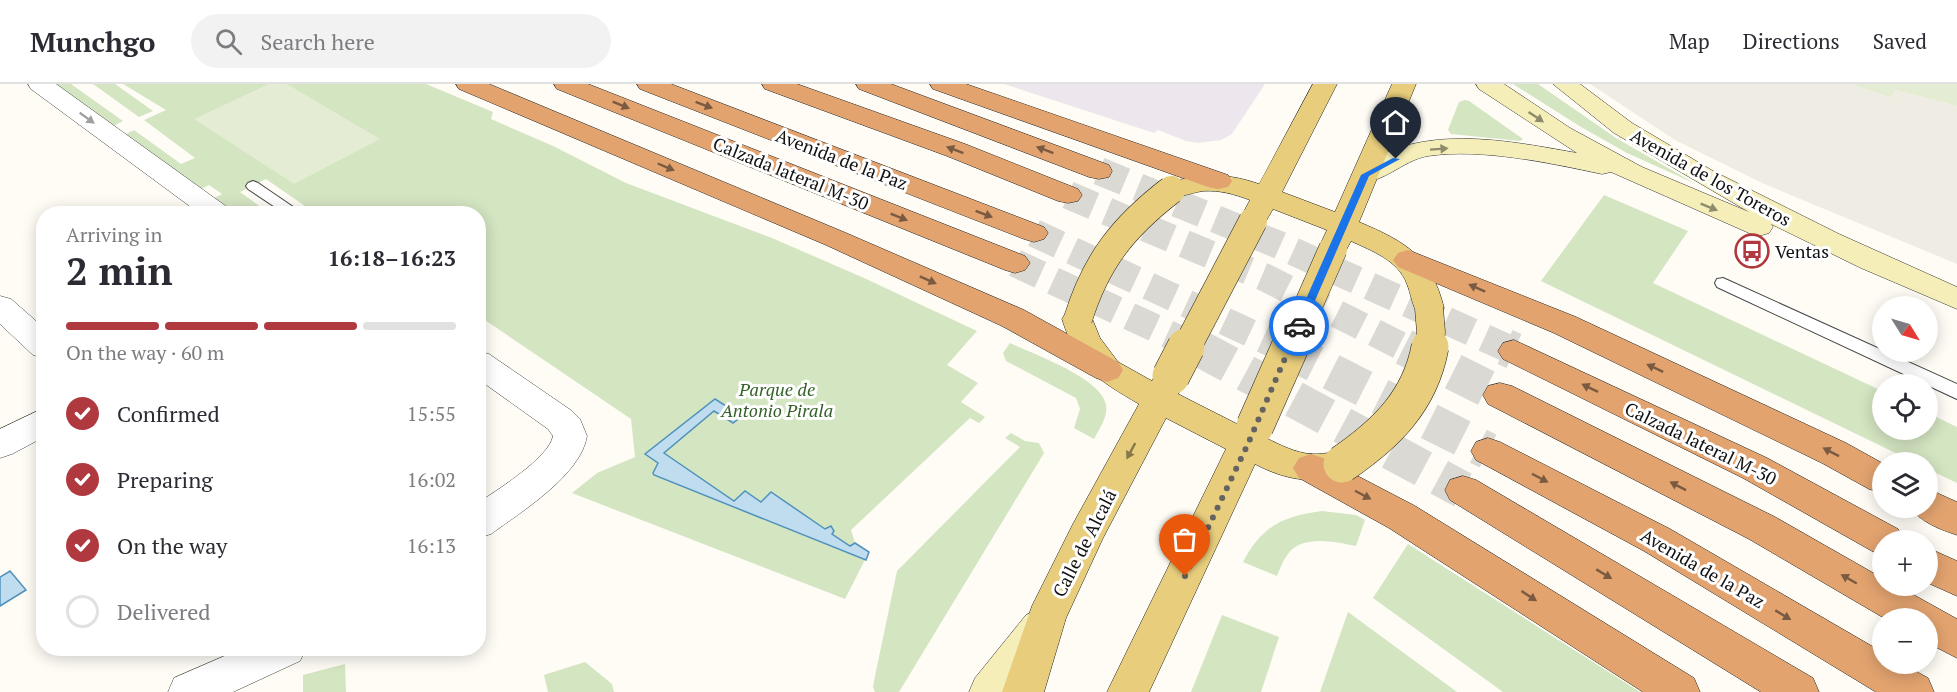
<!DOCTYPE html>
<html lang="en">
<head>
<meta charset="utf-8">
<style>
  body { margin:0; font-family:"PT Serif",serif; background:#f2f2f3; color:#2b2b33; height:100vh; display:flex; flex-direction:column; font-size:22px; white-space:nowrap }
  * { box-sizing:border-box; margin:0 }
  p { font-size:20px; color:#7c7c81 }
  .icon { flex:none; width:33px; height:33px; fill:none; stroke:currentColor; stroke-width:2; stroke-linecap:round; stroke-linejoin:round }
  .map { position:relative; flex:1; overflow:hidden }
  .side { position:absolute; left:36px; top:122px; width:450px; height:450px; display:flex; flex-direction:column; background:#fff; border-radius:24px; box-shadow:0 3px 15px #0003 }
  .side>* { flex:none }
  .needle { width:39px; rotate:127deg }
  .controls { position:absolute; left:1872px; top:212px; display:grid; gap:12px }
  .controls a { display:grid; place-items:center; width:66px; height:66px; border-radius:50%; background:#fff; box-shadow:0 3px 15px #0003; font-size:30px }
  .pin { position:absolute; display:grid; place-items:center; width:51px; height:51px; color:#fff; margin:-62px -26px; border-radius:50% 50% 50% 0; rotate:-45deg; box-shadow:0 0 6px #0007 }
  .pin .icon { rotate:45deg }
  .courier { position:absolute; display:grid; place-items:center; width:60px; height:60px; margin:-30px; border:4px solid #1a73e8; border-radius:50%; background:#fff; color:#222; box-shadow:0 2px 8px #0007 }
  .overview em { font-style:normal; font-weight:600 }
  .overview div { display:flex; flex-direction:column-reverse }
  .overview { display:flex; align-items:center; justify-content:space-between; height:102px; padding:0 30px }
  h1 { font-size:39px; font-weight:600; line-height:45px }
  .bar { display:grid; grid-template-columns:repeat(4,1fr); gap:9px 6px; align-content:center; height:72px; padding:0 30px }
  .bar i { height:8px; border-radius:4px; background:#e1e1e2 }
  .bar .selected { background:#b0393f }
  .bar p { grid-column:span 4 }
  ol { padding:0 30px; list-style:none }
  li { display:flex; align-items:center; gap:18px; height:66px }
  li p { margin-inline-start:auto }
  li .icon { padding:6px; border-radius:50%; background:#b0393f; color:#fff; stroke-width:4 }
  li:last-child { color:#7c7c81 }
  li i { width:33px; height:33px; border:3px solid #e1e1e2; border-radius:50% }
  header { display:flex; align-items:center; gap:36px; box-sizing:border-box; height:84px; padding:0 30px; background:#fff; border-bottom:2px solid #e1e1e2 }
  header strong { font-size:28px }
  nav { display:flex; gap:33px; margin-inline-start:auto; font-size:21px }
  .search { width:420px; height:54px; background:#f2f2f3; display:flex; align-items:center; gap:15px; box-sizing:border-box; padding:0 21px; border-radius:33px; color:#7c7c81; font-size:22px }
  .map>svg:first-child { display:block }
  .industrial { fill:#ede7ed }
  .green { fill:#d4e5c2 }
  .pitch { fill:#e4edd3 }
  .plaza { fill:#efece3 }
  .water { fill:#c0ddef; stroke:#5092bd; stroke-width:1.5 }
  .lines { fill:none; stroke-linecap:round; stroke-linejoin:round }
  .highway-tunnel-far1 { stroke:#dad9d3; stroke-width:28; stroke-dasharray:28 14; stroke-linecap:butt }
  .highway-tunnel { stroke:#dad9d3; stroke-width:37; stroke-dasharray:37 18; stroke-linecap:butt }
  .lane-casing { stroke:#444; stroke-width:2 }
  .street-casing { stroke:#444; stroke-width:1 }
  .secondary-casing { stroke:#333; stroke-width:1 }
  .primary-casing { stroke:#222; stroke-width:1 }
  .highway-casing { stroke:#222; stroke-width:1 }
  .lane { fill:#fff; fill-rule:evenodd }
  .street { fill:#fff; fill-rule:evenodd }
  .secondary { fill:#f5eeb9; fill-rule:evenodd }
  .primary { fill:#e7cd7c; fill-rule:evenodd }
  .highway { fill:#e2a36f; fill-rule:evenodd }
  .primary-bridge-far1-casing { stroke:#222; stroke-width:29; stroke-linecap:butt }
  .primary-bridge-casing { stroke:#222; stroke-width:38; stroke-linecap:butt }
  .primary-bridge-far1 { stroke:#e7cd7c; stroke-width:28 }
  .primary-bridge { stroke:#e7cd7c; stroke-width:37 }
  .oneway { fill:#7a5a40 }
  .oneway2 { fill:#8e8b6d }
  .oneway3 { fill:#a0a0a0 }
  .oneway4 { fill:#87784c }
  .route { fill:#1a73e8 }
  .done { stroke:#646361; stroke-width:6; stroke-dasharray:0 10.8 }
  .labels { text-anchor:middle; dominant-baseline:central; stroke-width:6; stroke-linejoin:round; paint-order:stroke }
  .street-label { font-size:18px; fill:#111; stroke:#fff }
  .poi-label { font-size:18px; fill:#111; stroke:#fff; text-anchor:start }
  .park-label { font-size:18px; font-style:italic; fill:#346128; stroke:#fff }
</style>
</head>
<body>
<header>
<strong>Munchgo</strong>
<div class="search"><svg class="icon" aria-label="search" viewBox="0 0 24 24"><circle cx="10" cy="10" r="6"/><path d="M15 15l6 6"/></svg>Search here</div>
<nav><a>Map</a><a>Directions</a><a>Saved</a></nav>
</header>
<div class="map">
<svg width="1957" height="608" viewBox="0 0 1957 608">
  <rect width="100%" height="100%" fill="#fefcf5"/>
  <polygon class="industrial" points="1004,0 1265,0 1232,50 1221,56 1198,59 1186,57 1158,46 1154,49"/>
  <g class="green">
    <polygon points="52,0 71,0 123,37 111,43"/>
    <polygon points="93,0 115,0 153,27 139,33"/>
    <polygon points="123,0 426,0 493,28 491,35 553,62 626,99 772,154 864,194 977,247 947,281 978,299 961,318 985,333 979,339 970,334 851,446 855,459 869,468 845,515 572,409 597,389 635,373 631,335 479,232 478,129 315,129 266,95 240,108 269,129 231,129 212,115 222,110 209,101 199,106 124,51 134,46 181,80 195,74 144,36 166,26"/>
    <polygon points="1513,0 1538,0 1616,54 1696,100 1627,69 1581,43"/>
    <polygon points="1465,16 1469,17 1523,55 1520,57 1451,50 1448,46 1459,18"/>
    <polygon points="1604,111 1688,147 1653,199 1882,307 1882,345 1928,345 1928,329 1957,343 1957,399 1928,385 1928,378 1914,378 1541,197"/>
    <path d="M1010,259c23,11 92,35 96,62 2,12 -6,23 -12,34l-20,-11 6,-19 -4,-11 -70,-37 -3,-8z"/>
    <polygon points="1011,349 1025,357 1039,359 1044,369 899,608 875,608 873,603 875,592 897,487 1020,363 1005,354"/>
    <path d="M1322,427l34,4 9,5 -9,26c-20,-4 -54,-12 -68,8 -5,6 -8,15 -11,22l-34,-14c19,-36 40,-46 79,-51z"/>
    <polygon points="1408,460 1640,608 1503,608 1373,514"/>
    <polygon points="1348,528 1457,608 1320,608"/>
    <polygon points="1222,531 1279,553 1261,608 1191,608"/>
    <polygon points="585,578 612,600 614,608 548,608 544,591"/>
    <polygon points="345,580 346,608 303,608 303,591"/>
  </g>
  <g class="pitch">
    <polygon points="269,0 287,0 380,55 294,100 194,35"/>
    <polygon points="1851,0 1957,0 1957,22 1895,6 1891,14"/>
  </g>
  <polygon class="plaza" points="1590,0 1851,0 1891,14 1895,6 1957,22 1957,180 1762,99 1675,56"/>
  <g class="water">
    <polygon points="715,315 742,332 733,339 714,327 664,369 734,417 745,407 761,418 771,408 825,445 831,442 834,447 832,450 850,462 855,459 869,468 866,476 654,391 653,389 658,379 645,370"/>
    <polygon points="10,487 26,506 0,522 0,493"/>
  </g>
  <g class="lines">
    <g class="highway-tunnel-far1">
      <polyline points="1099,87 1279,161 1509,265"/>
      <polyline points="1068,111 1266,194 1407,265"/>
      <polyline points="1034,149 1285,265"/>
      <polyline points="1015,179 1200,265"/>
    </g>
    <g class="highway-tunnel">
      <polyline points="1197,263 1463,406"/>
      <polyline points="1282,263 1488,367"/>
      <polyline points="1404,263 1500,311"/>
      <polyline points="1505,263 1514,267"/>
    </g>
    <defs>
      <g id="lane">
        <polygon points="253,97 258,99 302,129 284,129 248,105 246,102 248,99"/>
        <polygon points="1723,194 1957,300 1957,315 1717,203 1715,199 1717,195"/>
      </g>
      <g id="street">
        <polygon points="28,0 56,0 227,123 231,129 199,129 31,5"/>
        <polygon points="0,212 11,215 44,244 44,274 33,271 0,240"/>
        <path d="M478,267l11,3 83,57 8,8 7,17c-6,39 -66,76 -96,98l-13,4v-35c19,-13 71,-45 75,-67l-5,-7 -70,-50z"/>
        <polygon points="44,324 44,353 12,370 0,374 0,345"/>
        <polygon points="243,564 306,564 300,577 233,608 168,608 174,594"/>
      </g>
      <g id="secondary">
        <path d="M1476,0h28l66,44 72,39 107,45 -135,-79 -61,-49h27l52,39 81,48 126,63 118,53v22l-96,-41 -90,-44 2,3 -4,6 -10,3 -10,-3 -138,-61 -9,2c-53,-11 -120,-26 -174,-18 -26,4 -47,31 -73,25l-3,-6 3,-6c16,-7 30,-18 46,-22 56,-17 120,-4 176,6l-98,-64z"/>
        <polygon points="1040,525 1054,531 1060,543 1054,555 1015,608 969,608 975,594 1026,531"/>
      </g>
      <g id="primary">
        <path d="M1313,0h24l-55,108 53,20 57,-128h24l-57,138c47,20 72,34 85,86l-4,7 -11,3 -11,-3c-6,-10 -7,-21 -11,-31 -9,-24 -35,-33 -56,-43l-7,13 -10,2 -10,-2 -5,-7 8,-17 -54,-21 -7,12 -10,3 -10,-3 -4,-6 8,-15c-16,-6 -30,-10 -47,-9 -14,2 -27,9 -42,5l-4,-6 4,-6c37,-9 61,-13 98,0z"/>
        <path d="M1078,224l11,3 11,27 18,24 34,19 7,-13 12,-4 12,4 4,8 -9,18 61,31 4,-8 12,-4 12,4 5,9 -6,12c14,7 30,15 45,16 17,1 25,-5 42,0l6,10 -6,10c-35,11 -66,7 -98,-10l-106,228h-42l119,-243 -60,-31 -63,120 -37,80 -22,74h-42l30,-86 41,-82 66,-120c-42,-25 -61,-35 -77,-85l5,-8z"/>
      </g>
      <g id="highway">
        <polygon points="456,0 489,0 846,149 1024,226 1118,278 1123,286 1118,294 1107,298 1096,294 1002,242 826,161 459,5"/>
        <polygon points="554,0 588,0 1025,172 1030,179 1025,186 1015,189 1005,186 557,5"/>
        <polygon points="637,0 671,0 1044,143 1048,149 1044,155 1034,158 1024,155 640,5"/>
        <polygon points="762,0 797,0 965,60 1078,105 1082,111 1078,117 1068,119 1058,117 947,72 765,5"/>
        <polygon points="856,0 891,0 1109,81 1112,87 1109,93 1099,95 1089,93 859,5"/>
        <polygon points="930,0 966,0 1228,91 1232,97 1228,103 1218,105 1208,103 933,5"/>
        <polygon points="1408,166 1576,233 1846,359 1882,379 1882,409 1869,405 1822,379 1554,249 1398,183 1393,176 1398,169"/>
        <polygon points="1514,256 1767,374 1898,445 1904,456 1882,456 1882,471 1872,467 1743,394 1503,275 1498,267 1503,259"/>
        <polygon points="1500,299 1512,302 1775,433 1882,494 1882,501 1896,501 1957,535 1957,574 1928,559 1928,534 1884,534 1749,455 1488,320 1483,311 1488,302"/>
        <polygon points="1488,354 1500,358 1670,445 1882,568 1882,579 1901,579 1928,594 1934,608 1876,608 1644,467 1476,376 1471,367 1476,358"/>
        <polygon points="1311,370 1323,374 1415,422 1694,594 1700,608 1643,608 1389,444 1299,394 1293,384 1299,374"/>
        <polygon points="1463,392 1476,396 1813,594 1819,608 1761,608 1450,416 1445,406 1450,396"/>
        <path d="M1928,405l29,13v33c-15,-5 -38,-13 -46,-28h17z"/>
        <polygon points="1928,464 1957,477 1957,512 1928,499"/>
      </g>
    </defs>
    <use href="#lane" class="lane-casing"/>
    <use href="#street" class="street-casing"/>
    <use href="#secondary" class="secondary-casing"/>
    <use href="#primary" class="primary-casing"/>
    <use href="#highway" class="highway-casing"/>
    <use href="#lane" class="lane"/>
    <use href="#street" class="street"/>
    <use href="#secondary" class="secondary"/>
    <use href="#primary" class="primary"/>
    <use href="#highway" class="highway"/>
    <defs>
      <g id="primary-bridge-far1">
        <polyline points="1429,224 1431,248 1429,265"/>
        <path d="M1078,235c18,-58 45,-92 93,-129"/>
        <polyline points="1186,265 1253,137"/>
        <polyline points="1289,265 1333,165"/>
      </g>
      <g id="primary-bridge">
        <polyline points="1171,292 1186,263"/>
        <polyline points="1255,342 1290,263"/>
        <path d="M1342,380c44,-30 78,-63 88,-117"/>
      </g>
    </defs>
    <use href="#primary-bridge-far1" class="primary-bridge-far1-casing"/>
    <use href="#primary-bridge" class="primary-bridge-casing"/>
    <use href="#primary-bridge-far1" class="primary-bridge-far1"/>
    <use href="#primary-bridge" class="primary-bridge"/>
  </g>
  <defs><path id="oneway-solid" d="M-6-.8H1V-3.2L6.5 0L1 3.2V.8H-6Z" transform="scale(1.5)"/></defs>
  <g class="oneway">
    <use href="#oneway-solid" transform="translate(621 21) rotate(22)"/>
    <use href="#oneway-solid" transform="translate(704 21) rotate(21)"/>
    <use href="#oneway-solid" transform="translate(955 66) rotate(-159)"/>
    <use href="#oneway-solid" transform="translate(1045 66) rotate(-159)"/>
    <use href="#oneway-solid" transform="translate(666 83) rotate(23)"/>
    <use href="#oneway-solid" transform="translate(984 130) rotate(21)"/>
    <use href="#oneway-solid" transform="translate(899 133) rotate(22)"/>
    <use href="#oneway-solid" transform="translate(928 196) rotate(24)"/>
    <use href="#oneway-solid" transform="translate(1477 204) rotate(-156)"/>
    <use href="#oneway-solid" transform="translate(1655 284) rotate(-155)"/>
    <use href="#oneway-solid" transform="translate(1590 304) rotate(-154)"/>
    <use href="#oneway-solid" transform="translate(1831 368) rotate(-153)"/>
    <use href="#oneway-solid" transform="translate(1540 394) rotate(28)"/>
    <use href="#oneway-solid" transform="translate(1678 402) rotate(-153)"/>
    <use href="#oneway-solid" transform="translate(1363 411) rotate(28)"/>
    <use href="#oneway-solid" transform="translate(1604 490) rotate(31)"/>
    <use href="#oneway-solid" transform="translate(1849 495) rotate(-150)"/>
    <use href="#oneway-solid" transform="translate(1529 512) rotate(33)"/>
    <use href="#oneway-solid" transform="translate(1783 531) rotate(31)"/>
  </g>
  <g class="oneway2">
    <use href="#oneway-solid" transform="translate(1536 33) rotate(34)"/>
    <use href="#oneway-solid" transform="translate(1439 65) rotate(-4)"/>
    <use href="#oneway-solid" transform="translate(1709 123) rotate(22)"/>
  </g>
  <use class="oneway3" href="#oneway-solid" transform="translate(87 34) rotate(36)"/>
  <use class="oneway4" href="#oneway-solid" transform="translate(1131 367) rotate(118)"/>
  <polygon class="route" points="1393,74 1400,75 1369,92 1304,242 1296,244 1294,242 1361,91"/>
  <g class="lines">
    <polyline class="done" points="1185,492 1247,362 1299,242"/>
  </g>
  <defs>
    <symbol id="bus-ring" viewBox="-11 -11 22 22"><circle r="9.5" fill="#fff" stroke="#b0393f" stroke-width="1.5"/><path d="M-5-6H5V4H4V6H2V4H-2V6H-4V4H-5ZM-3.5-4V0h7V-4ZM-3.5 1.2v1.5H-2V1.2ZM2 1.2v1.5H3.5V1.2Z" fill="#b0393f"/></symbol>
  </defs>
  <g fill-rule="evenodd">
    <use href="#bus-ring" x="1733" y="148" width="38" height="38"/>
  </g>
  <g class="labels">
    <g class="street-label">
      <text transform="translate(842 75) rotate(21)">Avenida de la Paz</text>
      <text transform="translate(791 89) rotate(22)">Calzada lateral M-30</text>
      <text transform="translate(1711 93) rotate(29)">Avenida de los Toreros</text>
      <text transform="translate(1701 359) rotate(26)">Calzada lateral M-30</text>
      <text transform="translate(1084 459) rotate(-63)">Calle de Alcalá</text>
      <text transform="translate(1703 484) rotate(30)">Avenida de la Paz</text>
    </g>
    <g class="poi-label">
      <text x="1775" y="167">Ventas</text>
    </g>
    <g class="park-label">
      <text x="777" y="305">Parque de<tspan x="777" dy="21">Antonio Pirala</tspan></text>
    </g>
  </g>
</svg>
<div class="controls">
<a><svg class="needle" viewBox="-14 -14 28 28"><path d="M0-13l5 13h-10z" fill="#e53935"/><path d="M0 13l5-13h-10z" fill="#7c7c81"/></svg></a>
<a><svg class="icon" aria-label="locate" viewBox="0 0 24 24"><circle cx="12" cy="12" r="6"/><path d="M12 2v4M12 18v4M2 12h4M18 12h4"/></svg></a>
<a><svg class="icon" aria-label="layers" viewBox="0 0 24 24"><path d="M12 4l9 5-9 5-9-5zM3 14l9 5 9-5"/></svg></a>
<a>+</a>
<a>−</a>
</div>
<div class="pin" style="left:1185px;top:492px;background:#ea580c"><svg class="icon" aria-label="bag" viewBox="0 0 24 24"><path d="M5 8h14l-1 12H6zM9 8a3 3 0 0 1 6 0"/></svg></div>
<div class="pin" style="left:1396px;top:75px;background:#1f2937"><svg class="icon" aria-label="home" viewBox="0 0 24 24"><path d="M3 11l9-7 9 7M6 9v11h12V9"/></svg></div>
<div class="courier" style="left:1299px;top:242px"><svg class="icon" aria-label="car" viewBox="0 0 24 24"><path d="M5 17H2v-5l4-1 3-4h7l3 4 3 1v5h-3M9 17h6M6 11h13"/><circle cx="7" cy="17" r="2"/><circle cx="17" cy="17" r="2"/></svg></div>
<section class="side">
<div class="overview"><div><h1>2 min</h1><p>Arriving in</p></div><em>16:18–16:23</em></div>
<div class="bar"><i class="selected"></i><i class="selected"></i><i class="selected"></i><i></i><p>On the way · 60 m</p></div>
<ol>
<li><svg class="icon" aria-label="check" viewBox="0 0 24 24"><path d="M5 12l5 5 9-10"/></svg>Confirmed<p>15:55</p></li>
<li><svg class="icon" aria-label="check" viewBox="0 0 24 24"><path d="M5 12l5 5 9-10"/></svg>Preparing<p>16:02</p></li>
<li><svg class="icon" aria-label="check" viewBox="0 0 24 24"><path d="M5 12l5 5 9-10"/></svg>On the way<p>16:13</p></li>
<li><i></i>Delivered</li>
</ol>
</section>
</div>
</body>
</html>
